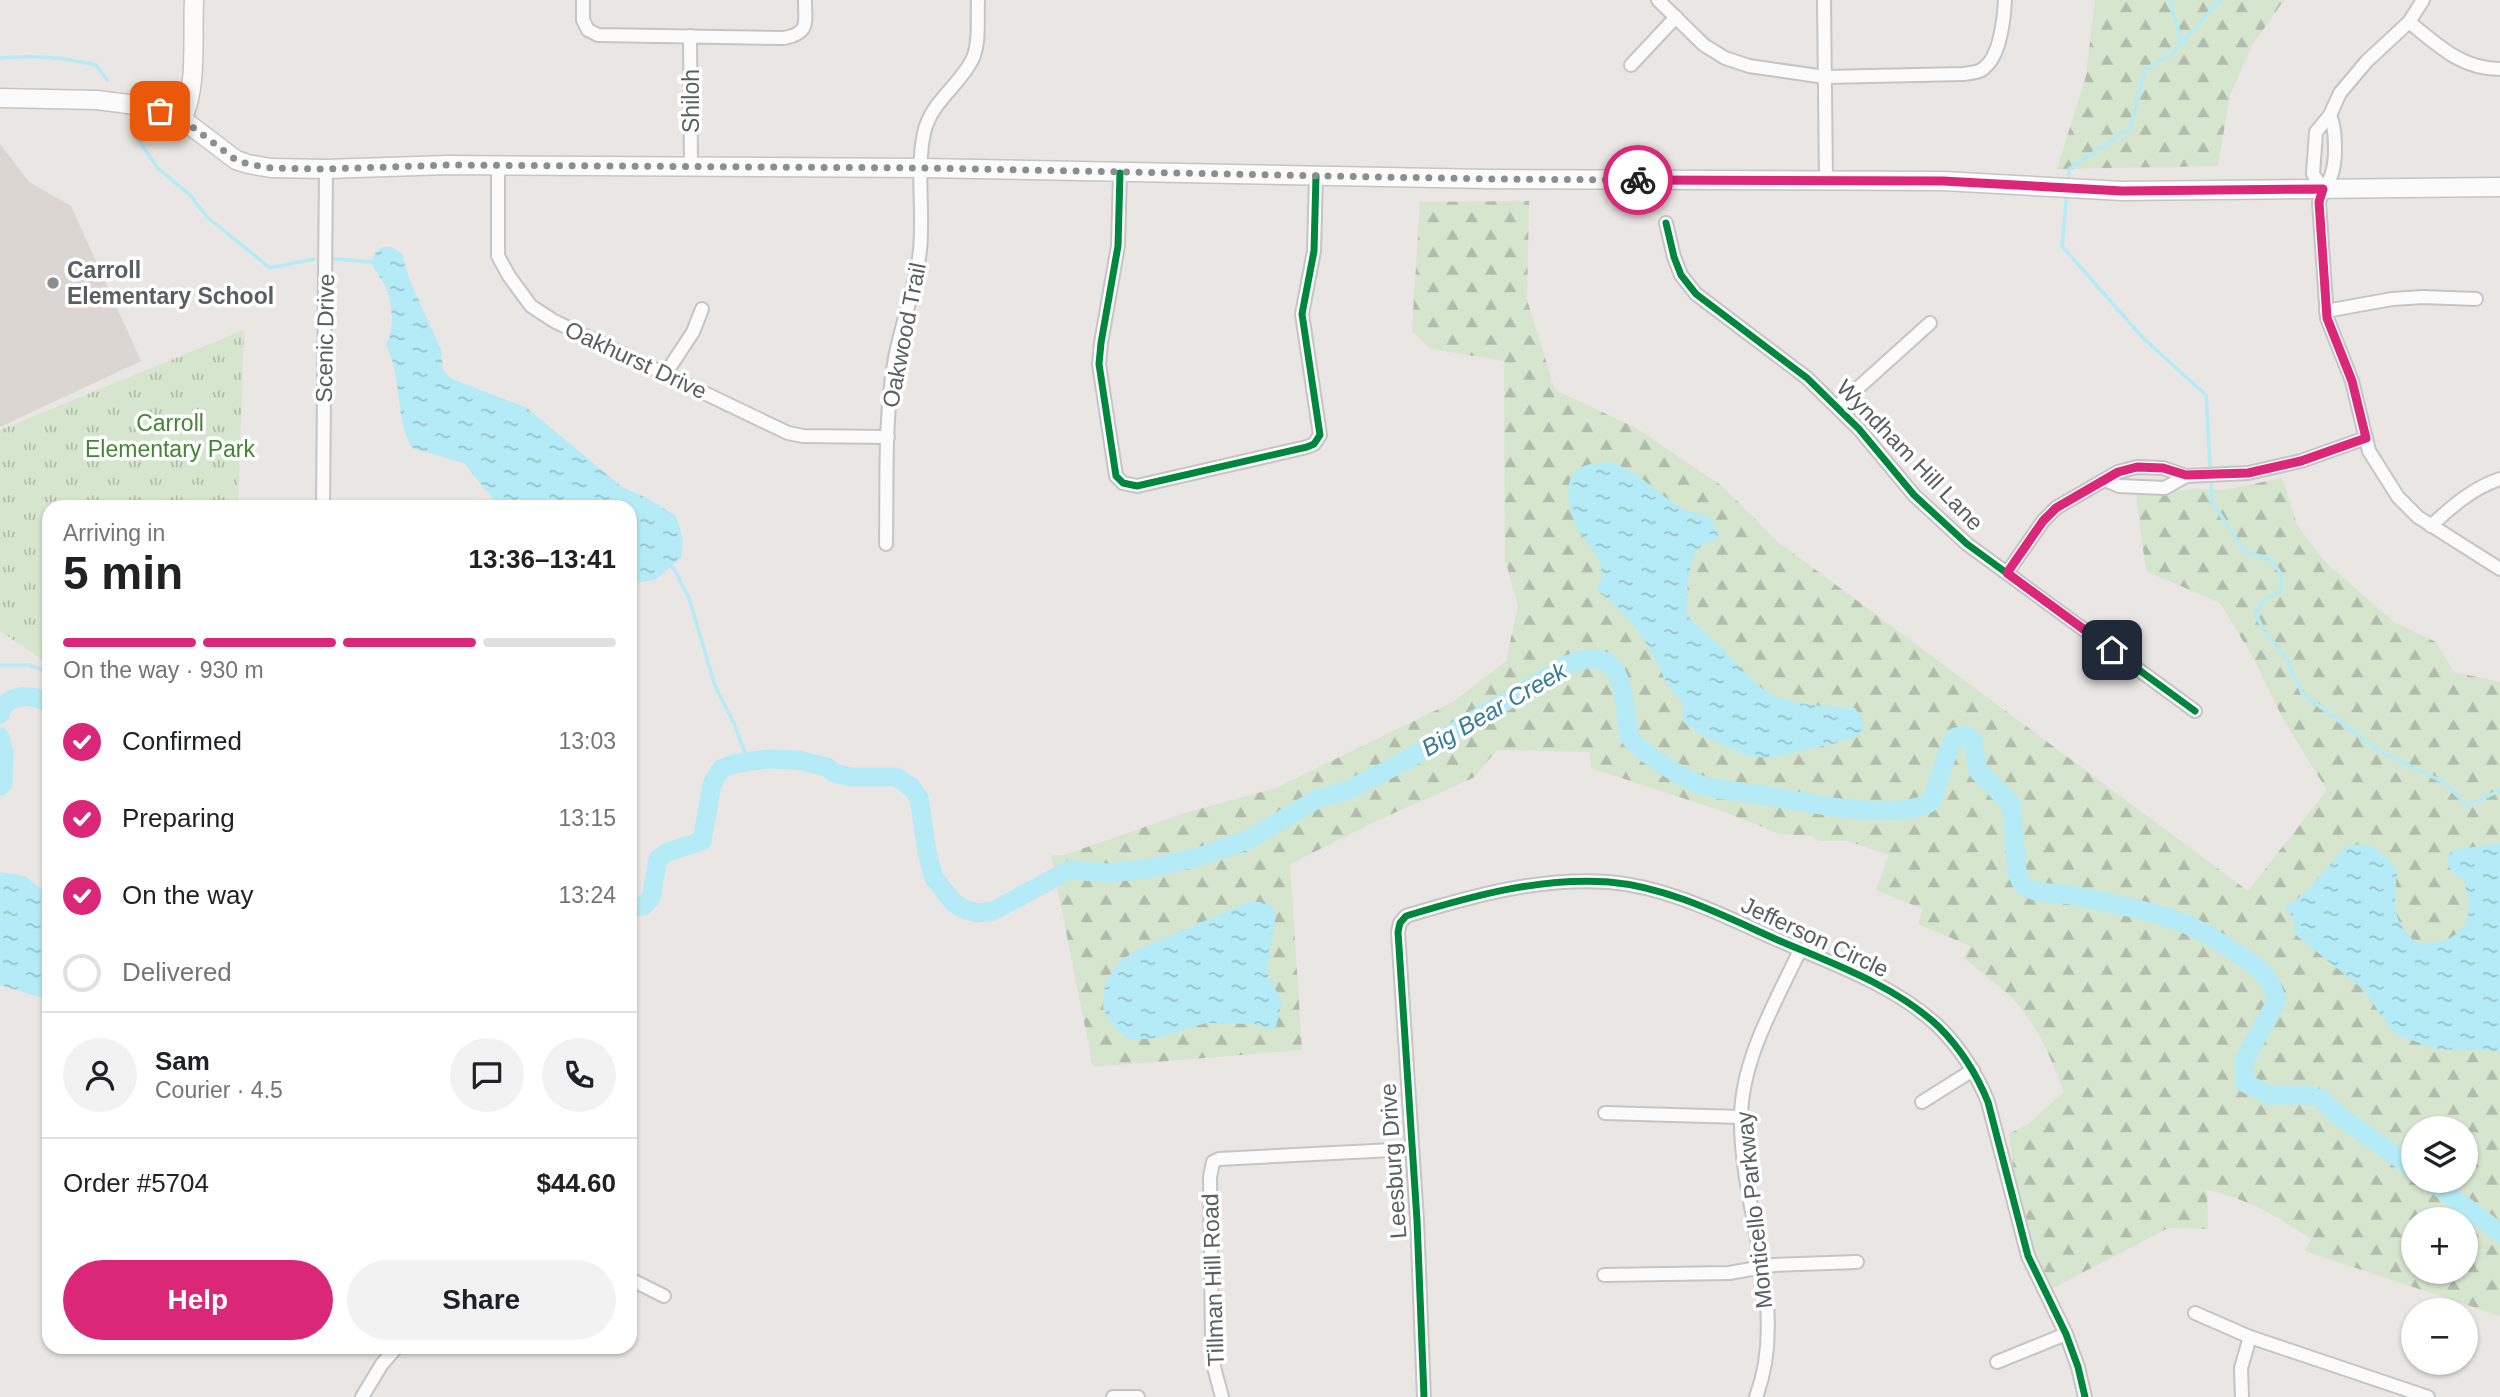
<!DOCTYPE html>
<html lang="en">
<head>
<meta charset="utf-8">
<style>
  body { margin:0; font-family:Helvetica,sans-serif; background:#f2f2f2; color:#202124; height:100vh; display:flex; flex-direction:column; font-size:26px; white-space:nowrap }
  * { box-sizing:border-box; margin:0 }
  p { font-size:23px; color:#757577 }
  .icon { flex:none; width:38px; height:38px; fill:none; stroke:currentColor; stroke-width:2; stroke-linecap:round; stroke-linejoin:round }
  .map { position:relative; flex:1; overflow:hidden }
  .panel { position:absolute; left:42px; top:500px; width:595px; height:854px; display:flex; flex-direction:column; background:#fff; border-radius:21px; box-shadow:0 2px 5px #0004 }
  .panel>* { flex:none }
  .controls { position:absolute; left:2401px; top:1116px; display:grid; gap:14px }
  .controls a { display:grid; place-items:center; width:77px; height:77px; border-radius:50%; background:#fff; box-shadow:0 2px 5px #0004; font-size:35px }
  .pin { position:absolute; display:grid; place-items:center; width:60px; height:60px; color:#fff; margin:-30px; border-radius:14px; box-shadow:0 4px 10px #0006 }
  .courier { position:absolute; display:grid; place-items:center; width:70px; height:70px; margin:-35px; border:5px solid #db2777; border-radius:50%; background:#fff; color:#222; box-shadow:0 2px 9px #0007 }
  .head em { font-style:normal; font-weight:600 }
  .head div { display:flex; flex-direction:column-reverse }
  .head { display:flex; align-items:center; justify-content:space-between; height:119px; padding:0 21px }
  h1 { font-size:46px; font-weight:600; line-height:52px }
  .bar { display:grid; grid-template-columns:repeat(4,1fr); gap:10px 7px; align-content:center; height:84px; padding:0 21px }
  .bar i { height:9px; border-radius:5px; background:#e0e0e0 }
  .bar .on { background:#db2777 }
  .bar p { grid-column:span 4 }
  .line { display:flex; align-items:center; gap:18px; padding:0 21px; border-top:2px solid #e0e0e0 }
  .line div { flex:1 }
  .round { display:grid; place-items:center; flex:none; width:74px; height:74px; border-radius:37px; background:#f2f2f2 }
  ol { padding:0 21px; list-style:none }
  li { display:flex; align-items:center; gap:21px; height:77px }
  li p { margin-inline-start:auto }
  li .icon { padding:7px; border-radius:50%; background:#db2777; color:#fff; stroke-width:4 }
  li:last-child { color:#757577 }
  li i { width:38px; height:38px; border:4px solid #e0e0e0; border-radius:50% }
  .cta { display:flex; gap:14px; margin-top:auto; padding:14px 21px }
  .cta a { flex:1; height:80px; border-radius:42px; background:#db2777; color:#fff; font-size:28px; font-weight:600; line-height:80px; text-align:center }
  .cta a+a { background:#f2f2f2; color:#202124 }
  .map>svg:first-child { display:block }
  .education { fill:#dbd6d2 }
  .grass { fill:url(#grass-tufts) }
  .forest { fill:url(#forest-firs); fill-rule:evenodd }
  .water { fill:url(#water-ripples) }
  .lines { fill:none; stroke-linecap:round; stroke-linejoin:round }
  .stream { stroke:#b5ebf6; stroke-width:3.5 }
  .river { stroke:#b5ebf6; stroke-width:19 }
  .street-casing { stroke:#c5c5c5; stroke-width:16 }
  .secondary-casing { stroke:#c5c5c5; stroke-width:21 }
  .street { stroke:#fcfbfb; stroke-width:12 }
  .secondary { stroke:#fcfbfb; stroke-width:18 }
  .cycleway-casing { stroke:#fff; stroke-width:11 }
  .cycleway { stroke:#00873e; stroke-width:7 }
  .done { stroke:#8b8e8e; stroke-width:7; stroke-dasharray:0 12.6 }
  .route { stroke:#db2777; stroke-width:9 }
  .poi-dot { fill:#8b8e8e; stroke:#fff; stroke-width:2.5 }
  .labels { text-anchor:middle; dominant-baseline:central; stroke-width:7; stroke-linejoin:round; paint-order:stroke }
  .street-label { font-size:23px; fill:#595f61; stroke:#fff }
  .poi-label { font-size:23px; font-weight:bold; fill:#595f61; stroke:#fff; text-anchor:start }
  .park-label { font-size:23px; fill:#468435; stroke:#fff }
  .water-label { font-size:24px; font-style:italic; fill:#367d95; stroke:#fff }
</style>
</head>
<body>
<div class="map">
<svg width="2500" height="1397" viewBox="0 0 2500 1397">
  <defs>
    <pattern id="grass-tufts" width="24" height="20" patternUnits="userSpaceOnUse" patternTransform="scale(1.75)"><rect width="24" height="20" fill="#d6e5ce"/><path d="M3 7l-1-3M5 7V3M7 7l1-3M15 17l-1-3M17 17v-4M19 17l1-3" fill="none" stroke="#b1bdab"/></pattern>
    <pattern id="forest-firs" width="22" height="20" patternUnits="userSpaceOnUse" patternTransform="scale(1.75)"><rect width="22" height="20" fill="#d6e5ce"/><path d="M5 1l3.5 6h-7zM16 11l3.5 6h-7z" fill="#b1bdab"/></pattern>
    <pattern id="water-ripples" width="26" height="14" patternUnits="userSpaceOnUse" patternTransform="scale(1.75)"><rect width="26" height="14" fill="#b5ebf6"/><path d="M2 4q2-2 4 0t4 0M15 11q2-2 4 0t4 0" fill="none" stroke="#96c2cb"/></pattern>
  </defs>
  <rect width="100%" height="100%" fill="#e9e6e3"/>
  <polygon class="education" points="0,144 29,182 71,206 141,361 0,427"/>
  <polygon class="grass" points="244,330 238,507 49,508 49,664 0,631 0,430"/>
  <g class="forest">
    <polygon points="2095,0 2284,0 2251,47 2230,95 2218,166 2057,169 2086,76"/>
    <path d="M1529,201l-2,99 28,90 81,38 86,58 56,56 470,349 79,-101 -43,-69 -30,-62 -34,-56 -74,-32 -10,-76 57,-6 31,1 58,-12 15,47 27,36 70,61 42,20 18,30 46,10v634l-195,-65 6,-12c-34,-23 -63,-40 -104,-49l1,39 -40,-1 -115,60 -20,-30 -18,-78 -6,-46 19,-10 36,-32c-12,-33 -28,-70 -53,-95 -14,-14 -32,-26 -47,-39l6,-12 -52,-22 5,-15 -47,-19 13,-35 -41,-14h-29l-7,-5 -32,-2 -58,-23 -131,-43 -1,-16 -93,-2 -24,28 -97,43 -86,43 12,186 -209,17 -42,-212h13l121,-42 91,-25 177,-86 53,-41 12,-55 -13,-47 -1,-198 -73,-12 -19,-18 8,-129zM2413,1129h53v52h-53zM2413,1220h53v52h-53z"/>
  </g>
  <g class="water">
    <path d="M382,247h10l10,7 8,27 31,69 2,20 7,8 77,30 95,79 25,11 29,18 7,23 -2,19 -26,22 -25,4v-76l-126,-1 -10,-7 -30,-37 -52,-15c-18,-31 -9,-70 -26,-103 8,-16 7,-39 1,-55 -6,-17 -27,-27 -5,-43z"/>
    <path d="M1608,462c31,8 49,32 75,47 8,4 19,3 26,9 6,6 8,13 10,20 -6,3 -16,6 -21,11 -10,10 -12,52 -11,66 9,11 21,19 32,30 18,17 37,45 61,53 23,8 51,8 75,10l9,14 -2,12 -29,10 -64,14 -20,-2 -44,-19 -22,-15 -1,-20c-19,-18 -21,-35 -34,-56 -12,-20 -32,-43 -52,-56 2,-4 6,-11 6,-16 0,-15 -15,-31 -23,-43 -9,-15 -18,-49 -2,-61 9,-7 20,-7 31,-8z"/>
    <path d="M2500,843v208l-64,-2 -43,-16 -29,-43 -68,-55 -3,-17 -8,-10 23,-18 39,-45c29,-2 32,5 50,25 -2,34 -8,45 17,71 21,6 50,-2 54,-27 2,-11 -1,-22 -4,-33 -12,-9 -24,-17 -11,-31z"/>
    <polygon points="0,872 25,876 49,895 49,1000 0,985"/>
    <polygon points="1249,902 1260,902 1273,906 1276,914 1267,973 1282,1002 1276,1027 1269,1029 1253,1024 1206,1023 1157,1038 1132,1040 1123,1036 1109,1020 1103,1008 1105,982 1121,960 1141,948"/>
  </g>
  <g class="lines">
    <g class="stream">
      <polyline points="2170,0 2181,42"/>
      <path d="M0,58c36,-3 61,-1 96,7l11,15"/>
      <polyline points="132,119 141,144 158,168 191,196 206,216 270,268 314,259"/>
      <polyline points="2068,181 2069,169 2130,128 2145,69 2171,55 2220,0"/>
      <polyline points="2067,192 2062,246 2143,338 2206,395 2212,502 2245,552 2271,559 2281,574 2281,591 2266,598 2255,612 2263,629 2287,660 2302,693 2379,751 2443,782 2468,806 2500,790"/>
      <polyline points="334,259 374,262"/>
      <polyline points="669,565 674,569 689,598 715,686 734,723 748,762"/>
      <polyline points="0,665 29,665 49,672"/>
    </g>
    <g class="river">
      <path d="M0,714c6,-21 34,-22 49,-9"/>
      <polyline points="0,737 4,753 3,784 0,786"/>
      <path d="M630,907l13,-1 8,-8 7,-39 10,-7 34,-11 10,-57 9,-15 12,-5 34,-5 31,1 29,7 7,6 18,4h44l15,10 8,11 8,54 7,26 20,25 12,7 11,3 16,-2 76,-41 39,3 39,-4 58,-14 45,-16 67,-40 31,-9 55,-28 164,-97c60,-25 55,31 62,71 9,16 57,44 75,50 18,5 39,6 58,9 43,7 130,27 169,7 8,-21 13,-44 24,-65l10,-2 8,5 5,31 33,33 6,66c2,10 5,17 16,20 11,4 25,3 37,5 45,10 95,16 136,39 11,6 21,13 32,20 19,12 36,24 38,48l-32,59 1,22 24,12h39l13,4 17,16 75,53"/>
      <polyline points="2431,1181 2500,1233"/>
    </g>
    <defs>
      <g id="street">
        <path d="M583,0v20l5,10 10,5 186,3c26,-5 21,-15 21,-38"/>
        <path d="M1658,0l46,45 21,13 24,8 76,11 138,-3c7,-1 16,-1 21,-6 16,-12 20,-49 21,-68"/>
        <polyline points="1824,0 1826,181"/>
        <path d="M2409,22c29,23 52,47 91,47"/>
        <polyline points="690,36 691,166"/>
        <polyline points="1631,65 1676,17"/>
        <path d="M2330,115c6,14 7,46 1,61 -4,10 -9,16 -12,26l8,116 25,63 17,70 29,46 20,20 82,52"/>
        <polyline points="498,165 498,256 509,276 531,306 554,321 788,433 803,436 888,437"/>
        <polyline points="1120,173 1118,246 1101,343 1099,364 1116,476 1123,483 1137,486 1307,447 1314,444 1320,435 1302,314 1314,251 1316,176"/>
        <polyline points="2323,189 2313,174 2316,132 2330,115 2340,93 2367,61 2409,22 2423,0"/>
        <polyline points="1666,223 1674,257 1681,275 1696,294 1807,378 1859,429 1914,495 1967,544 2195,711"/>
        <polyline points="2326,311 2392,299 2423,297 2476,299"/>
        <polyline points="666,373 693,332 702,309"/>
        <polyline points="1838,406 1930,323"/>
        <polyline points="2105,480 2119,486 2165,488 2186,476"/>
        <polyline points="323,508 326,169"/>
        <path d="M2431,526c21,-20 42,-38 69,-47"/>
        <path d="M886,544c1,-62 -2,-125 9,-186 7,-36 21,-71 25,-108 4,-39 -4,-79 4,-117 7,-32 36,-47 49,-75 7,-17 4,-40 5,-58"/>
        <polyline points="2007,573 2043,521 2056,508 2118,472 2137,467 2163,468 2186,476 2248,473 2301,461 2366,438"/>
        <polyline points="1922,1102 1973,1070"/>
        <polyline points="1605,1113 1741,1117"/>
        <polyline points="1604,1275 1729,1273 1774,1265 1857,1262"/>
        <polyline points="630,1279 664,1296"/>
        <polyline points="2195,1313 2250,1337 2428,1397"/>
        <polyline points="1997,1362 2066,1334"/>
        <polyline points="362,1397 382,1364 396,1348"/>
        <polyline points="1113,1397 1138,1397"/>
        <polyline points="1222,1397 1214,1367 1212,1338 1210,1177 1213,1162 1219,1159 1412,1149"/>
        <path d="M1424,1397l-7,-177 -19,-288 2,-9 6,-7c66,-20 133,-39 203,-34 60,5 117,35 171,59 54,23 116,45 159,86 21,21 38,48 49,75l40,154 38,78 12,33 7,30"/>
        <path d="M1756,1397c34,-90 -16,-186 -15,-278 0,-60 35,-117 59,-169"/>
        <polyline points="2242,1397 2241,1368 2250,1337"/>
      </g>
      <g id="secondary">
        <polyline points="0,98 97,100 136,105 182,119 236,160 248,164 271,168 326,169 448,165 922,168 1487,179 1943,181 2122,191 2500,187"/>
        <path d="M182,119c16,-31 10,-83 12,-119"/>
      </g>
    </defs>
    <use href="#street" class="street-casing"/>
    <use href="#secondary" class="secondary-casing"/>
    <use href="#street" class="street"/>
    <use href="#secondary" class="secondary"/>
    <defs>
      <g id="cycleway">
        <polyline points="1120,173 1118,246 1101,343 1099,364 1116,476 1123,483 1137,486 1307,447 1314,444 1320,435 1302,314 1314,251 1316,176"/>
        <polyline points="1666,223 1674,257 1681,275 1696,294 1807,378 1859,429 1914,495 1967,544 2195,711"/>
        <path d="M1424,1397l-7,-177 -19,-288 2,-9 6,-7c66,-20 133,-39 203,-34 60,5 117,35 171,59 54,23 116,45 159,86 21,21 38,48 49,75l40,154 38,78 12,33 7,30"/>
      </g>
    </defs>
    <use href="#cycleway" class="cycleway-casing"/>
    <use href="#cycleway" class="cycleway"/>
  </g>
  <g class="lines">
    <polyline class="done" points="160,111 182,119 236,160 248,164 271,168 326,169 448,165 922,168 1487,179 1638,180"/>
    <polyline class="route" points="1638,180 1943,181 2122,191 2323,189 2319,202 2327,318 2352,381 2366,438 2301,461 2248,473 2186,475 2163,468 2137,467 2118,472 2056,508 2043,521 2007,573 2112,650"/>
  </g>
  <circle class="poi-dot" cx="53" cy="283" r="7"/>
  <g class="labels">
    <g class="street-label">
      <text transform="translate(691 101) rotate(-90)">Shiloh</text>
      <text transform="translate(904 335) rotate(-79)">Oakwood Trail</text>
      <text transform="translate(325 338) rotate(-89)">Scenic Drive</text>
      <text transform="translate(636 360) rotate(25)">Oakhurst Drive</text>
      <text transform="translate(1910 455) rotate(46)">Wyndham Hill Lane</text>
      <text transform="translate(1815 937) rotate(25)">Jefferson Circle</text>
      <text transform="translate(1393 1161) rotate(-94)">Leesburg Drive</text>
      <text transform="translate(1754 1210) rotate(-96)">Monticello Parkway</text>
      <text transform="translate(1213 1280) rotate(-92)">Tillman Hill Road</text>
    </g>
    <g class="poi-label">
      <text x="67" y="270">Carroll<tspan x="67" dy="26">Elementary School</tspan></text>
    </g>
    <g class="park-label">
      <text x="170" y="423">Carroll<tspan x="170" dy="26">Elementary Park</tspan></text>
    </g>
    <g class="water-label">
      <text transform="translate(1494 709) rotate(-30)">Big Bear Creek</text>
    </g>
  </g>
</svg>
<div class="controls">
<a><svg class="icon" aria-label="layers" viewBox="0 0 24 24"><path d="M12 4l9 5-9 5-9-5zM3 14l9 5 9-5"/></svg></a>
<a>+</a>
<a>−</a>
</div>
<div class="pin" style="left:160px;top:111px;background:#ea580c"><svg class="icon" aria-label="bag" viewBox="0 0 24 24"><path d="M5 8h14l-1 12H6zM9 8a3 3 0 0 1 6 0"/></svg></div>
<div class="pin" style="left:2112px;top:650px;background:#1f2937"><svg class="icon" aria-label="home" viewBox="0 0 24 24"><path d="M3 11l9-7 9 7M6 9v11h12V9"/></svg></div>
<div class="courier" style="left:1638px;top:180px"><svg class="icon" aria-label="bike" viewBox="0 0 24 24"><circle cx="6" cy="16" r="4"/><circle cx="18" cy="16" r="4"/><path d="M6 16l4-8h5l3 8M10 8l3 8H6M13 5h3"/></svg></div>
<section class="panel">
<div class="head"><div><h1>5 min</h1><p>Arriving in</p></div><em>13:36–13:41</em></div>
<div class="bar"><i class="on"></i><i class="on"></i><i class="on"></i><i></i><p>On the way · 930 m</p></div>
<ol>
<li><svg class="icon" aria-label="check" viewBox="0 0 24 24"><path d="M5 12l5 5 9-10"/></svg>Confirmed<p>13:03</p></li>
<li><svg class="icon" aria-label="check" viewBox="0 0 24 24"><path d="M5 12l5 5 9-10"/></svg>Preparing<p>13:15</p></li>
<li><svg class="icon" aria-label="check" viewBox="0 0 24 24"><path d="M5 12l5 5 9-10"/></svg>On the way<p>13:24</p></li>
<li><i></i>Delivered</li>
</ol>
<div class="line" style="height:126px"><a class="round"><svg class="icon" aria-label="person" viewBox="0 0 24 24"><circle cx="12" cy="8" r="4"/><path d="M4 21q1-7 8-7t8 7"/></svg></a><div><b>Sam</b><p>Courier · 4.5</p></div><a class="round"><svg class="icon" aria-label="chat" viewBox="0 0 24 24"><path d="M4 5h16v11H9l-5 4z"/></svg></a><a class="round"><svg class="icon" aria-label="phone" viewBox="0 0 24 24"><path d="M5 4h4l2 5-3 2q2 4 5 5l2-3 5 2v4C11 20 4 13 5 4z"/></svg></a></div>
<div class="line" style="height:91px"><div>Order #5704</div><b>$44.60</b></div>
<div class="cta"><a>Help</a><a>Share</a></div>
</section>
</div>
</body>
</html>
